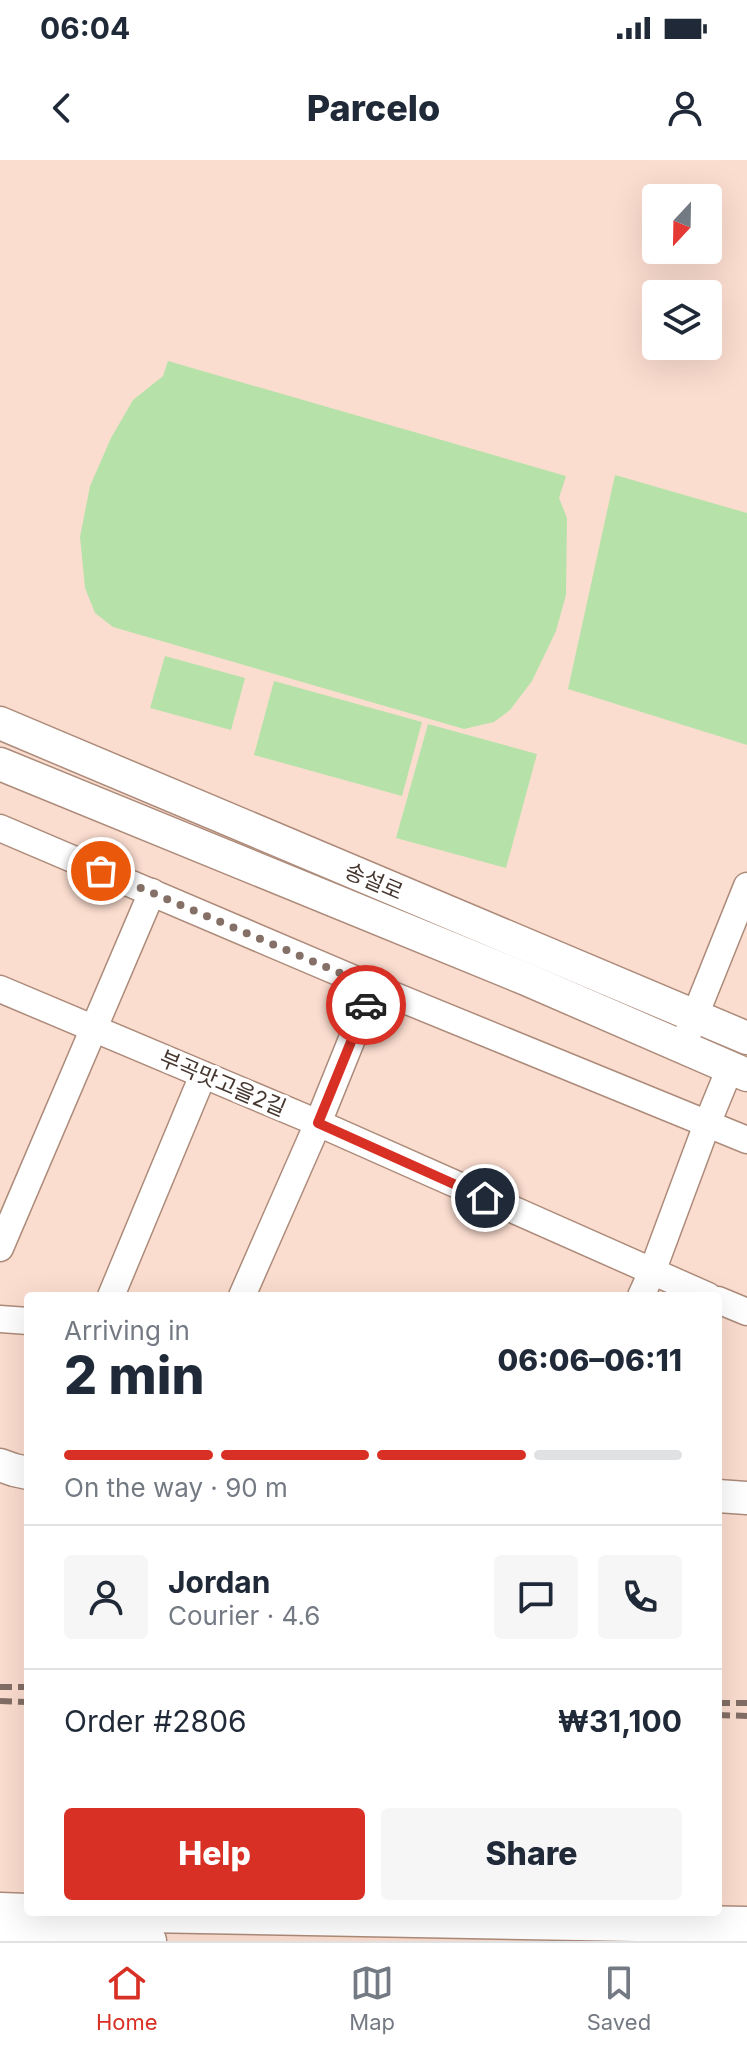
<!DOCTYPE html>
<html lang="en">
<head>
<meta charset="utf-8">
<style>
  body { margin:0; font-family:Inter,"Noto Sans KR",sans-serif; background:#f6f6f7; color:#1f2937; height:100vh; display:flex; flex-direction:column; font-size:30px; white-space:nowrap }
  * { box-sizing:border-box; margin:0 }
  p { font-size:26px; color:#747a83 }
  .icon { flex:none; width:44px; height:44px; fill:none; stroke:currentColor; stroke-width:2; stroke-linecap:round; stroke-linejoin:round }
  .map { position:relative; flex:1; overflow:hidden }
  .sheet { position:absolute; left:24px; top:1132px; width:698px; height:624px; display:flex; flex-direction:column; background:#fff; border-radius:8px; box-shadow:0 8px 32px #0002 }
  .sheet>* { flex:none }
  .needle { width:52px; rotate:202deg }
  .tools { position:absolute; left:642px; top:24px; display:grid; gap:16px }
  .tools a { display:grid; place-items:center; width:80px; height:80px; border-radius:8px; background:#fff; box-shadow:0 8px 32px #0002; font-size:40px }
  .pin { position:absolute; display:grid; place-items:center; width:68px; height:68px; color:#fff; margin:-34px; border:4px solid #fff; border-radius:50%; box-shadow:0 2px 8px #0007 }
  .courier { position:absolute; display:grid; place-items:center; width:80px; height:80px; margin:-40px; border:6px solid #d93025; border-radius:50%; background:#fff; color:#222; box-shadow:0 2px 10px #0007 }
  .headline em { font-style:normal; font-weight:800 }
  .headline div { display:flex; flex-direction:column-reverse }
  .headline { display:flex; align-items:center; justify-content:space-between; height:136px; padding:0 40px }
  h1 { font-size:52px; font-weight:800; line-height:60px }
  .bar { display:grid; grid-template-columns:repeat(4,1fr); gap:12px 8px; align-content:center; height:96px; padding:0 40px }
  .bar i { height:10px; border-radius:6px; background:#e0e1e3 }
  .bar .on { background:#d93025 }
  .bar p { grid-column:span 4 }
  .line { display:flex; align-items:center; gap:20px; padding:0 40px; border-top:2px solid #e0e1e3 }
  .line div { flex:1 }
  .round { display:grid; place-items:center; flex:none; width:84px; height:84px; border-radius:8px; background:#f6f6f7 }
  .primary-button { display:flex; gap:16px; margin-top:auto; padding:16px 40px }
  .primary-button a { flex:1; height:92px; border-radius:8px; background:#d93025; color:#fff; font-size:32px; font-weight:800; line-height:92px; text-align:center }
  .primary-button a+a { background:#f6f6f7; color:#1f2937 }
  .status { display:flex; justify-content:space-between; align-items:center; height:56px; padding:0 40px; background:#fff; direction:ltr }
  .status svg { height:22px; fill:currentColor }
  header { display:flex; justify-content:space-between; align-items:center; height:104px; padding:0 40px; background:#fff; font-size:36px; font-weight:800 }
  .tabs { display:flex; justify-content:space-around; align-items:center; height:112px; border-top:2px solid #e0e1e3; background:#fff; font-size:22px; color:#747a83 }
  .tabs a { display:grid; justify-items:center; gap:4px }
  .tabs .on { color:#d93025 }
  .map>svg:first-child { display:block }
  .green { fill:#b6e2aa }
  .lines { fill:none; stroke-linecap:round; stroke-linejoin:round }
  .minor-casing { stroke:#ad8b7a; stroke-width:29 }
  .tertiary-casing { stroke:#ad8b7a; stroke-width:35 }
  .secondary-casing { stroke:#ad8b7a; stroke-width:39 }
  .minor { stroke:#fff; stroke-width:26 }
  .tertiary { stroke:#fff; stroke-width:32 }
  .secondary { stroke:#fff; stroke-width:36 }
  .rail { stroke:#826e65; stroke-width:6; stroke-dasharray:12 6; stroke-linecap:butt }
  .done { stroke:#857067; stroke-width:8; stroke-dasharray:0 14.4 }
  .route { stroke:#d93025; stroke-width:10 }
  .labels { text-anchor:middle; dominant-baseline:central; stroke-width:7; stroke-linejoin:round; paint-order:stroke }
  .street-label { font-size:22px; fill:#45362f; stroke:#fff }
</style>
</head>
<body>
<div class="status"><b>06:04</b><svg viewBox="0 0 49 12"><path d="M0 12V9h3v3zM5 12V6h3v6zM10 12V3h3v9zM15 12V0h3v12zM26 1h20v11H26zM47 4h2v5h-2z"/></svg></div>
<header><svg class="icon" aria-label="back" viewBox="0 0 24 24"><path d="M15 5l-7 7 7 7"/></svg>Parcelo<svg class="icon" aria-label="person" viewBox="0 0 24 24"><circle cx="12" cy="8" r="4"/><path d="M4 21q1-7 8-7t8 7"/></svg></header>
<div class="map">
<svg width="747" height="1781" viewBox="0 0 747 1781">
  <rect width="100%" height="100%" fill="#fbddcf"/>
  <g class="green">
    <polygon points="168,201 566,316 559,338 567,358 566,435 556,471 532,521 510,550 494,562 464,569 113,467 95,453 85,428 80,377 90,326 111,278 133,240 163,216"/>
    <polygon points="615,315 747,353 747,585 568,529"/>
    <polygon points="165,496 245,518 231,570 150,548"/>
    <polygon points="274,521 422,562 402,636 254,595"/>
    <polygon points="428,564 537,594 506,708 396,678"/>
  </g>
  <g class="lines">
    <defs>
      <g id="minor">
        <polyline points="0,668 373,827 747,980"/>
        <polyline points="0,829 318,963 708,1136"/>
        <polyline points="688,873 747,726"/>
        <polyline points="0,1088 152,732"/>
        <polyline points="111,1136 203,915"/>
        <polyline points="242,1136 318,963 373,827"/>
        <polyline points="641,1136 652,1112 707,964 730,908"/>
        <polyline points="718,1140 747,1152"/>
        <polyline points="0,1159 28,1161"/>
      </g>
      <g id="tertiary">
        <polyline points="0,563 747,878"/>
        <polyline points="0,604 526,819 747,915"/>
        <polyline points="0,1305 14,1310 28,1313"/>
        <polyline points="718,1336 747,1338"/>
      </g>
      <g id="secondary">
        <polyline points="0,1751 28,1752"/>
        <polyline points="31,1752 747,1765"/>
        <polyline points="0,1779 148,1781"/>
      </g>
    </defs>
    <use href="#minor" class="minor-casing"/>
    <use href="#tertiary" class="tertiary-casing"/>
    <use href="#secondary" class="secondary-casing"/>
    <use href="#minor" class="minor"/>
    <use href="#tertiary" class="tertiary"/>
    <use href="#secondary" class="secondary"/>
    <g class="rail">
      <polyline points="0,1527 28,1527"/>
      <polyline points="0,1541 28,1542"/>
      <polyline points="718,1543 747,1543"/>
      <polyline points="718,1555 747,1556"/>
    </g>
  </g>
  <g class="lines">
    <polyline class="done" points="101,711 373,827 366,845"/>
    <polyline class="route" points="366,845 318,963 485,1038"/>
  </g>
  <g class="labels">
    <g class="street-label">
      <text transform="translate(374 721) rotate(23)">송설로</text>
      <text transform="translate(223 923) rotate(23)">부곡맛고을2길</text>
    </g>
  </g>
</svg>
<div class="tools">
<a><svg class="needle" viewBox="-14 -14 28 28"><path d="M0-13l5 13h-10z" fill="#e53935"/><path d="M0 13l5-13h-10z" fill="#747a83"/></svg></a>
<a><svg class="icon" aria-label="layers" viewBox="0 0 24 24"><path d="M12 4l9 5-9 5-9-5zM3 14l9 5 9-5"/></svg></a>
</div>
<div class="pin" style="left:101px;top:711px;background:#ea580c"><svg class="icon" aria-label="bag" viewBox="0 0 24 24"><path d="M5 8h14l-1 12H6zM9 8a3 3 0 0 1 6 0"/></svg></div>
<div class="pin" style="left:485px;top:1038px;background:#1f2937"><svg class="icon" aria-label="home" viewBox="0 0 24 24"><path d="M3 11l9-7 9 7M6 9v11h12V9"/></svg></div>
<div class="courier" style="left:366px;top:845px"><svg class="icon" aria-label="car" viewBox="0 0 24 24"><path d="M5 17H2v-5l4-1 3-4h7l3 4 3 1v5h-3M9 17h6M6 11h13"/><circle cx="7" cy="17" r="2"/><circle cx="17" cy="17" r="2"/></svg></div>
<section class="sheet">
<div class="headline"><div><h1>2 min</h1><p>Arriving in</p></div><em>06:06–06:11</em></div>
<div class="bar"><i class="on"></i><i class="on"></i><i class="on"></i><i></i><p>On the way · 90 m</p></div>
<div class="line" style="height:144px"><a class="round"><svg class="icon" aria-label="person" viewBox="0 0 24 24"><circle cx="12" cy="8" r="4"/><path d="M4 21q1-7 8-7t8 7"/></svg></a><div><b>Jordan</b><p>Courier · 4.6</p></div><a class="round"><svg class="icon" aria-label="chat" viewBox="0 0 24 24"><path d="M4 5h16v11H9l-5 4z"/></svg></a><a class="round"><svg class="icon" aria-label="phone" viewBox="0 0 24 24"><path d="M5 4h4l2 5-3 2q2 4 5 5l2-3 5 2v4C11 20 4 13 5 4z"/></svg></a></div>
<div class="line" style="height:104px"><div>Order #2806</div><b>₩31,100</b></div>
<div class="primary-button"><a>Help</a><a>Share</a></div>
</section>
</div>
<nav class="tabs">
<a class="on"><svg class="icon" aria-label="home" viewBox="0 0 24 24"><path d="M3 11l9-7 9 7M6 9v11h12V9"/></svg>Home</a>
<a><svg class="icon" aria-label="map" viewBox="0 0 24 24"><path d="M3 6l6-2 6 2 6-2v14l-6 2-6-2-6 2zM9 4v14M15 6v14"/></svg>Map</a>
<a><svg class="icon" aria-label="saved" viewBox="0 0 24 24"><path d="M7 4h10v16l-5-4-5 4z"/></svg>Saved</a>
</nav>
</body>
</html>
